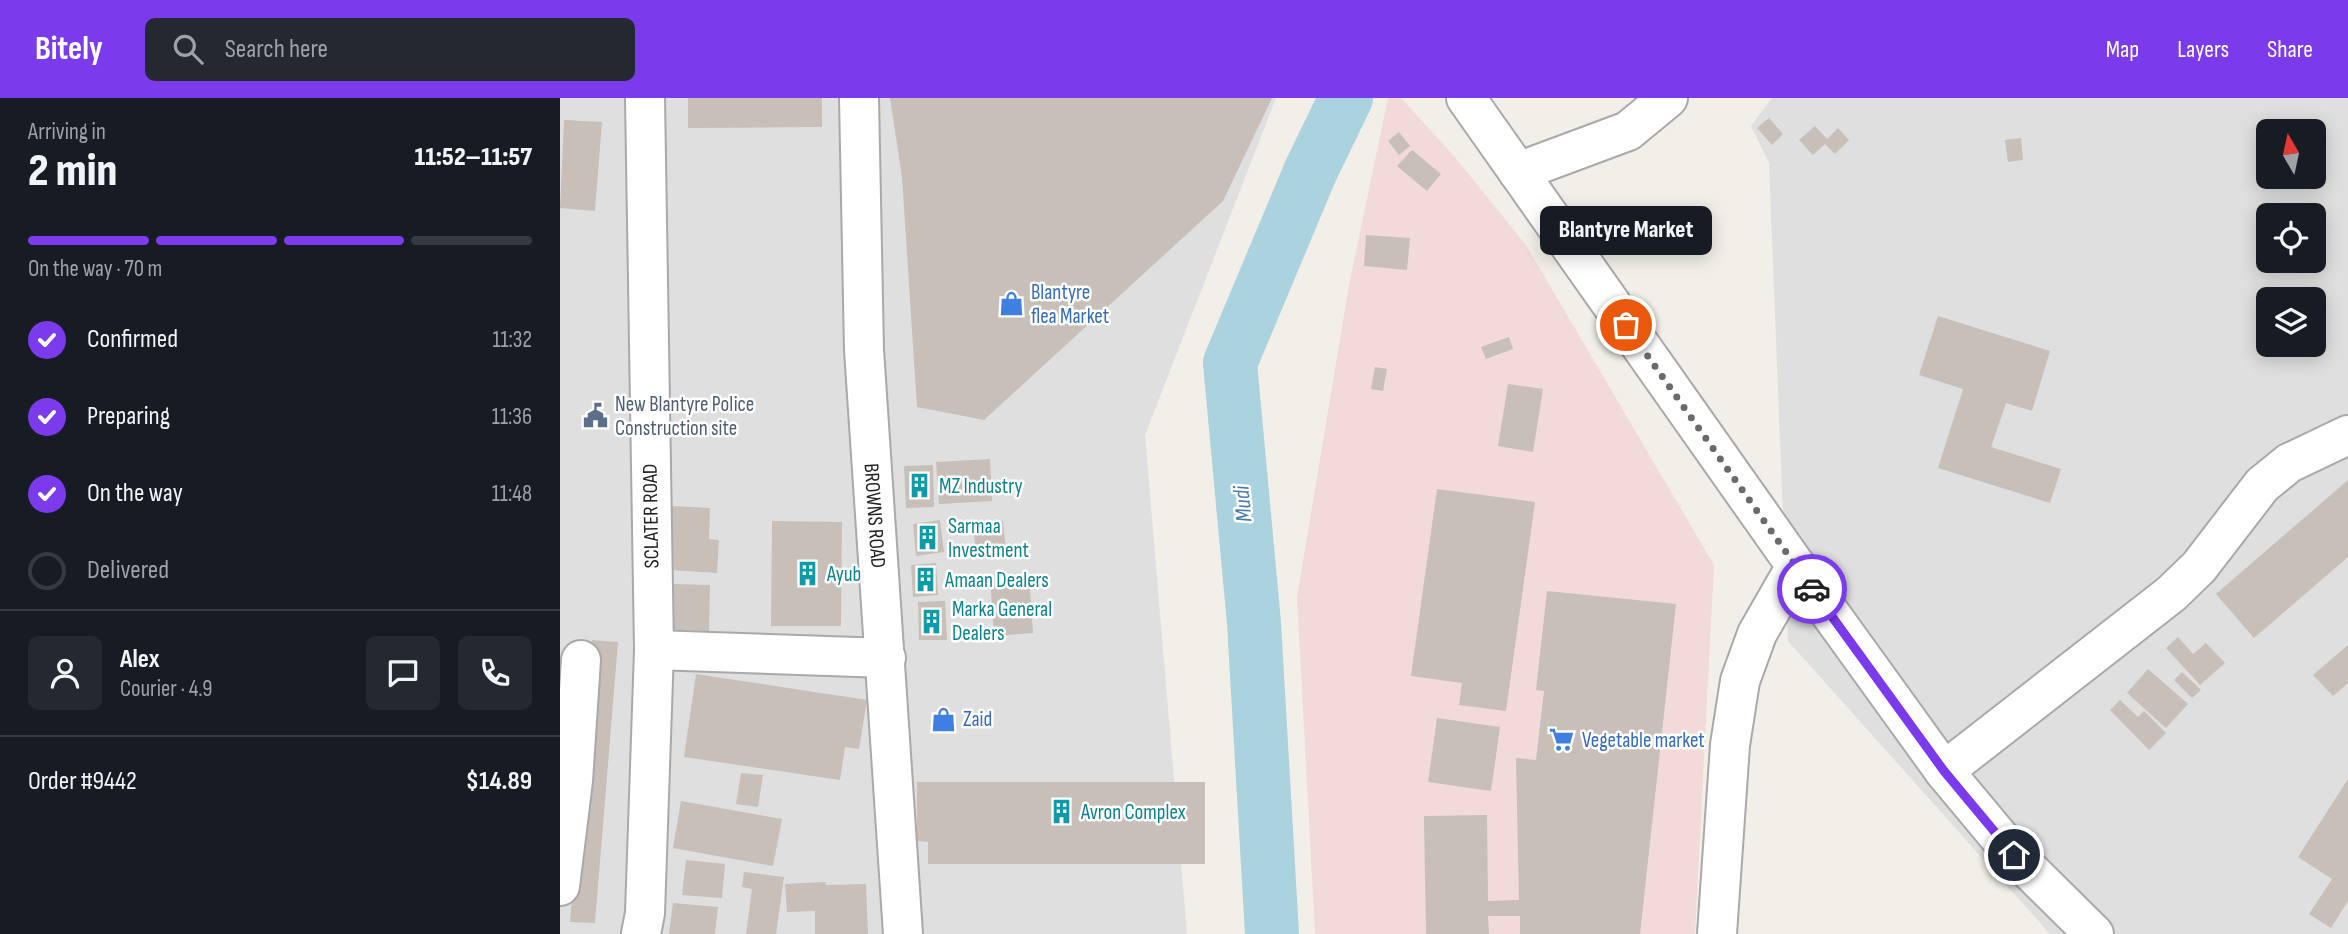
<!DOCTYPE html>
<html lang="en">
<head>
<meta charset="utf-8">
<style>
  body { margin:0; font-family:"Sofia Sans Condensed",sans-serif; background:#242831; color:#f1f3f6; height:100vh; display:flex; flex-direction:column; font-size:26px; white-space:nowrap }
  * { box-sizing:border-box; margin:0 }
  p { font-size:23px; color:#9ea1a6 }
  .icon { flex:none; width:38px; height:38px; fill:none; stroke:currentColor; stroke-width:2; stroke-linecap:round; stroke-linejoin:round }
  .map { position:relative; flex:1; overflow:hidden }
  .side { display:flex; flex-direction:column; background:#171b24; width:560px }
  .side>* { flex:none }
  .needle { width:46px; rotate:351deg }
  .fabs { position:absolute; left:1696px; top:21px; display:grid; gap:14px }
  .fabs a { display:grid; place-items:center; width:70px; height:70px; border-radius:10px; background:#171b24; box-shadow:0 4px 18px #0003; font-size:35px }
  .pin { position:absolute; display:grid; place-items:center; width:60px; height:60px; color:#fff; margin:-30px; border:4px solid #fff; border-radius:50%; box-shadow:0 2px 7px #0007 }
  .courier { position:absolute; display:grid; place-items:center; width:70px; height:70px; margin:-35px; border:5px solid #7c3aed; border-radius:50%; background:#fff; color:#222; box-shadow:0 2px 9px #0007 }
  .bubble { position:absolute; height:49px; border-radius:10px; background:#171b24; box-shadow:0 4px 18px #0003; font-size:23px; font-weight:800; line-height:49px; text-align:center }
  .headline em { font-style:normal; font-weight:800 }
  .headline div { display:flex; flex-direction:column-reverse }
  .headline { display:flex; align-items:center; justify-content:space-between; height:119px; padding:0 28px }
  h1 { font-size:46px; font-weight:800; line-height:52px }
  .bar { display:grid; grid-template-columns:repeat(4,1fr); gap:10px 7px; align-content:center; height:84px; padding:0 28px }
  .bar i { height:9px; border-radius:5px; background:#363941 }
  .bar .current { background:#7c3aed }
  .bar p { grid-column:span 4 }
  .line { display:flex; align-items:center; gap:18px; padding:0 28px; border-top:2px solid #363941 }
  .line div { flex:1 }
  .round { display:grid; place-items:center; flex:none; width:74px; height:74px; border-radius:10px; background:#242831 }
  ol { padding:0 28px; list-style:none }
  li { display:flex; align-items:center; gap:21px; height:77px }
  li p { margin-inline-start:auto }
  li .icon { padding:7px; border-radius:50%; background:#7c3aed; color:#fff; stroke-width:4 }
  li:last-child { color:#9ea1a6 }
  li i { width:38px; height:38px; border:4px solid #363941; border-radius:50% }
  header { display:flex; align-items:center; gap:42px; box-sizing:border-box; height:98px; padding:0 35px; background:#7c3aed; color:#fff }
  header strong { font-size:33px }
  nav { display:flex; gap:38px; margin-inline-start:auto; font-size:24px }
  .search { width:490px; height:63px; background:#242831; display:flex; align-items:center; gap:18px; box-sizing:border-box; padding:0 24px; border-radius:10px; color:#9ea1a6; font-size:26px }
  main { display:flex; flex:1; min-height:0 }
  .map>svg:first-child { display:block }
  .residential { fill:#e0dfdf; fill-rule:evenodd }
  .commercial { fill:#f2dad9 }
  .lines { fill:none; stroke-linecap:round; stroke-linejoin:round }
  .river { stroke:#aad3df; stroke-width:54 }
  .building { fill:#c7bfb8 }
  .minor-casing { stroke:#a9a9a9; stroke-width:42 }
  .minor { stroke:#fff; stroke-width:38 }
  .done { stroke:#6b6a68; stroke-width:7; stroke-dasharray:0 12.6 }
  .route { stroke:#7c3aed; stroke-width:9 }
  .labels { text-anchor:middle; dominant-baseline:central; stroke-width:5; stroke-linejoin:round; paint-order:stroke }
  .shop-label { font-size:21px; fill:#366cbe; stroke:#fff; text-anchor:start }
  .service-label { font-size:21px; fill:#4e5e75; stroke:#fff; text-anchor:start }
  .culture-label { font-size:21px; fill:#0d838f; stroke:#fff; text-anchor:start }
  .street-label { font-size:21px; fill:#222; stroke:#fff }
  .water-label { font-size:23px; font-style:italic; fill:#4a7aab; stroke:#fff }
</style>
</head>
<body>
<header>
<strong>Bitely</strong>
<div class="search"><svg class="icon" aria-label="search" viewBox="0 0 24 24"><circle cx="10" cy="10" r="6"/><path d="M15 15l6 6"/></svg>Search here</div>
<nav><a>Map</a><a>Layers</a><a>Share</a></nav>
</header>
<main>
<section class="side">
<div class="headline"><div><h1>2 min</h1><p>Arriving in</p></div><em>11:52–11:57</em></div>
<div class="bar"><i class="current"></i><i class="current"></i><i class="current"></i><i></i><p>On the way · 70 m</p></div>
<ol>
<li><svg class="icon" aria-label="check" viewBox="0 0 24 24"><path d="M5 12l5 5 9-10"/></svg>Confirmed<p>11:32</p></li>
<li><svg class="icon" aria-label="check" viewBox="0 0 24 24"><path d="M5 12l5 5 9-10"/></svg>Preparing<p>11:36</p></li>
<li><svg class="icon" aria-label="check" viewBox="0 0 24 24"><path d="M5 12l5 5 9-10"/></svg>On the way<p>11:48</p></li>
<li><i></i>Delivered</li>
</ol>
<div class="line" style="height:126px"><a class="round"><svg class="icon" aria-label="person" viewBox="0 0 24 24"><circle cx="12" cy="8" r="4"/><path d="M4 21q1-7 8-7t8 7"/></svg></a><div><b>Alex</b><p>Courier · 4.9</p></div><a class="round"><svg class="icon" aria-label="chat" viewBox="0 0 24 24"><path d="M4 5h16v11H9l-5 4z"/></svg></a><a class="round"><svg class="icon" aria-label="phone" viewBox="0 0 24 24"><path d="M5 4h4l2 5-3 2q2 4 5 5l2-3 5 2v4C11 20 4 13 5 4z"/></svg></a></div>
<div class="line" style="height:91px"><div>Order #9442</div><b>$14.89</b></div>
</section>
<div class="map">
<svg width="1788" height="836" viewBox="0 0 1788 836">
  <rect width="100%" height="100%" fill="#f2efe9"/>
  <g class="residential">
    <polygon points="0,0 716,0 585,337 627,836 0,836"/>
    <path d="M1212,0h576v836h-298l-262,-293 -19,-478 -18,-37zM1708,33h46v46h-46zM1708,117h46v46h-46zM1708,201h46v46h-46z"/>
  </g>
  <polygon class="commercial" points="828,0 841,0 894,58 966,147 1154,467 1135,836 755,836 737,499 789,187"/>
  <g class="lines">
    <polyline class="river" points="712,836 694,525 670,265 751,72 786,0"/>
  </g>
  <g class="building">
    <polygon points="128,0 262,0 262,29 128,30"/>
    <polygon points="330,0 712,0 663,103 424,322 357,309 342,79"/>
    <polygon points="1209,20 1223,36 1212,47 1197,30"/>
    <polygon points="4,22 42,24 35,113 0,110"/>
    <polygon points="1255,28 1267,41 1278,30 1289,42 1275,56 1265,46 1253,57 1239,42"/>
    <polygon points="839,34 850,48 839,57 828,43"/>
    <polygon points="1461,40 1463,62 1448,64 1445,42"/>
    <polygon points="852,52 881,76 867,93 837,68"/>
    <polygon points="806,137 850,140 847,172 804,168"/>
    <polygon points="1378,218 1490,253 1472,313 1446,305 1431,349 1501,371 1490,405 1378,370 1403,291 1359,277"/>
    <polygon points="949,239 953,251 926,261 921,249"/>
    <polygon points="815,269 827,271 823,293 811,291"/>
    <polygon points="948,286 983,291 973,354 938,348"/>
    <polygon points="430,361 432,403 379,406 376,364"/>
    <polygon points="373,367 374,409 346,410 344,368"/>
    <polygon points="1788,382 1788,459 1694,540 1656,496"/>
    <polygon points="877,391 975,404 946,613 899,607 902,585 851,578"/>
    <polygon points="112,408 150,410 149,441 159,442 157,475 109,472"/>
    <polygon points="380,422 384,454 356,458 353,426"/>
    <polygon points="212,423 282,424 281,528 211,528"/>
    <polygon points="443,423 446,453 416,456 413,426"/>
    <polygon points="376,465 378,497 353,499 351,467"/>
    <polygon points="469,477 473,535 434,538 430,480"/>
    <polygon points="113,486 150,487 149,533 111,532"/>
    <polygon points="987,493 1116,506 1080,836 960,836 960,818 928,818 929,836 866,836 864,718 927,717 928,803 959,802 956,660 976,662 984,593 976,592"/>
    <polygon points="385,503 387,542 359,542 358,504"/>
    <polygon points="1618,539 1633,556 1646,545 1665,565 1640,587 1606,550"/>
    <polygon points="32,542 58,544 35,825 10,824"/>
    <polygon points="1788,547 1788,585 1773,598 1753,577"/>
    <polygon points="1588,571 1628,606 1606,630 1567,595"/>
    <polygon points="1622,574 1641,592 1632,600 1614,582"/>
    <polygon points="136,576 307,602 299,651 285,649 280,682 124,659"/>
    <polygon points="1560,602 1578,619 1584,613 1606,635 1589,652 1550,612"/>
    <polygon points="877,620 940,629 931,693 868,684"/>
    <polygon points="181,675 203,677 198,709 176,706"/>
    <polygon points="1788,681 1788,803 1771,830 1749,816 1772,781 1738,759"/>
    <polygon points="357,684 645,684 645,766 368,766 368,744 357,743"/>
    <polygon points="121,703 222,721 213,768 113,750"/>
    <polygon points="126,762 165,766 162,800 122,797"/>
    <polygon points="184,774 224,779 216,836 186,836 192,791 182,789"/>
    <polygon points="265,784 266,787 306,786 308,836 255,836 255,813 227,814 225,786"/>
    <polygon points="113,805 158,809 155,836 109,836"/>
  </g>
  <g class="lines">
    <defs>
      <g id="minor">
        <path id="s1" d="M299,0l5,252 39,584"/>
        <polyline points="906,0 1236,468 1384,673 1454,757 1534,836"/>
        <polyline points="958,74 1068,33 1108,0"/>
        <polyline points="94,552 326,560"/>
        <polyline points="1384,673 1611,496 1639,469 1702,387 1729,365 1788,337"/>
        <polyline points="0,788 13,683 21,562"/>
        <polyline points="81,836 85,815 94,552 85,0"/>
        <polyline points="1157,836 1170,647 1180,583 1197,536 1236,468"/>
      </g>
    </defs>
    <use href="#minor" class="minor-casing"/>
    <use href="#minor" class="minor"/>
  </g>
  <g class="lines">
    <polyline class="done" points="1066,227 1252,491"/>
    <polyline class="route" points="1252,491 1384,673 1454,757"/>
  </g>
  <defs>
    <symbol id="shop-bare" viewBox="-9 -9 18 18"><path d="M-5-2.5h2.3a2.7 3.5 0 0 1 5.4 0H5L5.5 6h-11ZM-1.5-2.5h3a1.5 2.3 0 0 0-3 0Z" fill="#3f7fe0" stroke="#fff" stroke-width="2.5" paint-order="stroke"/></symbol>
    <symbol id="civic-bare" viewBox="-9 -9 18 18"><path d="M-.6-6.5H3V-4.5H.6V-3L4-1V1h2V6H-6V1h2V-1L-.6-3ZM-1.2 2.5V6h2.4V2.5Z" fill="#5c6f8a" stroke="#fff" stroke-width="2.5" paint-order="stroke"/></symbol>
    <symbol id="building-bare" viewBox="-9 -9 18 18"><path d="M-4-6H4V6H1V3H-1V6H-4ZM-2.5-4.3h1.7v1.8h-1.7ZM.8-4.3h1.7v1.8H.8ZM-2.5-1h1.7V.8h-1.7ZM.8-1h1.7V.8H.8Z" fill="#0f9aa8" stroke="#fff" stroke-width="2.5" paint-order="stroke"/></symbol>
    <symbol id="supermarket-bare" viewBox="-9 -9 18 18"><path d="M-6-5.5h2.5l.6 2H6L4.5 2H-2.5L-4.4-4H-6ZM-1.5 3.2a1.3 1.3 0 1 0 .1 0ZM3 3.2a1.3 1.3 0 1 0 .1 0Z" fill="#3f7fe0" stroke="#fff" stroke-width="2.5" paint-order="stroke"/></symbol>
  </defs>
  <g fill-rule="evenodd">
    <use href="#shop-bare" x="434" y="188" width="35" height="35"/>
    <use href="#civic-bare" x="18" y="300" width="35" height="35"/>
    <use href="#building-bare" x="342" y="370" width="35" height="35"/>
    <use href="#building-bare" x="350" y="422" width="35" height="35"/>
    <use href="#building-bare" x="230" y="458" width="35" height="35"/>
    <use href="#building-bare" x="348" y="464" width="35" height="35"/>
    <use href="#building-bare" x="354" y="506" width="35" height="35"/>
    <use href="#shop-bare" x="366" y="604" width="35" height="35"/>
    <use href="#supermarket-bare" x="984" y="624" width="35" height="35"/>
    <use href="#building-bare" x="484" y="696" width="35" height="35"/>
  </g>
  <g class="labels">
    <g class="shop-label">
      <text x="471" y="194">Blantyre<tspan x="471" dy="24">flea Market</tspan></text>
      <text x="403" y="621">Zaid</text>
      <text x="1022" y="642">Vegetable market</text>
    </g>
    <g class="service-label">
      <text x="55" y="306">New Blantyre Police<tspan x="55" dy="24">Construction site</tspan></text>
    </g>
    <g class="culture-label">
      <text x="379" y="388">MZ Industry</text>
      <text x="388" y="428">Sarmaa<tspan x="388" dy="24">Investment</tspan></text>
      <text x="267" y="476">Ayub</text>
      <text x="385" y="482">Amaan Dealers</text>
      <text x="392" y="511">Marka General<tspan x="392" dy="24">Dealers</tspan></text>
      <text x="521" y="714">Avron Complex</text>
    </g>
    <g class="street-label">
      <text transform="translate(91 418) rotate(-91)">SCLATER ROAD</text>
      <text stroke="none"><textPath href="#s1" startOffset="418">BROWNS ROAD</textPath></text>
    </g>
    <g class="water-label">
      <text transform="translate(683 406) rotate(-95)">Mudi</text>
    </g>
  </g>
</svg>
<div class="fabs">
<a><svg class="needle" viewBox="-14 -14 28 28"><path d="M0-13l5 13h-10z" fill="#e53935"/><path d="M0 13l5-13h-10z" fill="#9ea1a6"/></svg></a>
<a><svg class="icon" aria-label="locate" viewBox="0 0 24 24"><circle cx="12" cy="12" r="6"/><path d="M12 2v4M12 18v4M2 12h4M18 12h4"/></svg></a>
<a><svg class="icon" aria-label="layers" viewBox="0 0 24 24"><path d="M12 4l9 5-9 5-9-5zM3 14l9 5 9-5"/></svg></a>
</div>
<div class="pin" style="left:1066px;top:227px;background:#ea580c"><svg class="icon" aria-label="bag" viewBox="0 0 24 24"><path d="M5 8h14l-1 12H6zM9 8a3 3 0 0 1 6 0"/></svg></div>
<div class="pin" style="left:1454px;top:757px;background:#1f2937"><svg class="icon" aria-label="home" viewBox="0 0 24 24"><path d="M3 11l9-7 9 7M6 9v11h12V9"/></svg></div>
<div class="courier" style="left:1252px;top:491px"><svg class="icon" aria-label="car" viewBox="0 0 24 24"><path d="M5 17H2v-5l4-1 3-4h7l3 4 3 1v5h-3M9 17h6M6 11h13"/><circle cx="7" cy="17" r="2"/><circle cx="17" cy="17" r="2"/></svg></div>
<div class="bubble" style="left:980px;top:108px;width:172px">Blantyre Market</div>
</div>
</main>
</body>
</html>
